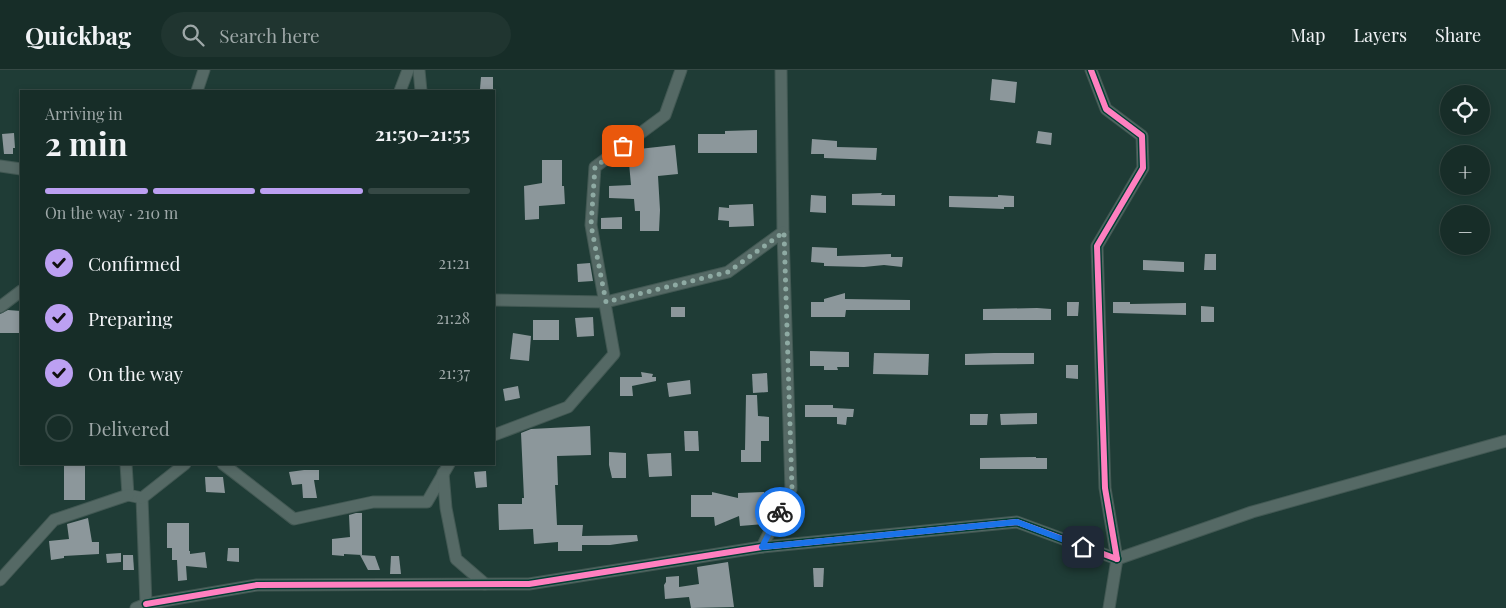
<!DOCTYPE html>
<html lang="en">
<head>
<meta charset="utf-8">
<style>
  body { margin:0; font-family:"Playfair Display",serif; background:#203530; color:#f1f3f6; height:100vh; display:flex; flex-direction:column; font-size:19px; white-space:nowrap }
  * { box-sizing:border-box; margin:0 }
  p { font-size:16px; color:#9ea8a8 }
  .icon { flex:none; width:28px; height:28px; fill:none; stroke:currentColor; stroke-width:2; stroke-linecap:round; stroke-linejoin:round }
  .map { position:relative; flex:1; overflow:hidden }
  .drawer { position:absolute; left:20px; top:20px; width:475px; height:375px; display:flex; flex-direction:column; background:#172d28; border-radius:0px; box-shadow:0 2px 8px #0003,0 0 0 1px #364945 }
  .drawer>* { flex:none }
  .tools { position:absolute; left:1440px; top:15px; display:grid; gap:10px }
  .tools a { display:grid; place-items:center; width:50px; height:50px; border-radius:50%; background:#172d28; box-shadow:0 2px 8px #0003,0 0 0 1px #364945; font-size:25px }
  .pin { position:absolute; display:grid; place-items:center; width:42px; height:42px; color:#fff; margin:-21px; border-radius:10px; box-shadow:0 2px 8px #0006 }
  .courier { position:absolute; display:grid; place-items:center; width:50px; height:50px; margin:-25px; border:4px solid #1a73e8; border-radius:50%; background:#fff; color:#222; box-shadow:0 1px 6px #0007 }
  .head em { font-style:normal; font-weight:700 }
  .head div { display:flex; flex-direction:column-reverse }
  .head { display:flex; align-items:center; justify-content:space-between; height:85px; padding:0 25px }
  h1 { font-size:32px; font-weight:700; line-height:38px }
  .bar { display:grid; grid-template-columns:repeat(4,1fr); gap:8px 5px; align-content:center; height:60px; padding:0 25px }
  .bar i { height:6px; border-radius:4px; background:#364945 }
  .bar .on { background:#bca0f2 }
  .bar p { grid-column:span 4 }
  ol { padding:0 25px; list-style:none }
  li { display:flex; align-items:center; gap:15px; height:55px }
  li p { margin-inline-start:auto }
  li .icon { padding:5px; border-radius:50%; background:#bca0f2; color:#111; stroke-width:4 }
  li:last-child { color:#9ea8a8 }
  li i { width:28px; height:28px; border:2px solid #364945; border-radius:50% }
  header { display:flex; align-items:center; gap:30px; box-sizing:border-box; height:70px; padding:0 25px; background:#172d28; border-bottom:1px solid #364945 }
  header strong { font-size:24px }
  nav { display:flex; gap:28px; margin-inline-start:auto; font-size:18px }
  .search { width:350px; height:45px; background:#203530; display:flex; align-items:center; gap:12px; box-sizing:border-box; padding:0 18px; border-radius:28px; color:#9ea8a8; font-size:19px }
  .map>svg:first-child { display:block }
  .building { fill:#8c979b }
  .lines { fill:none; stroke-linecap:round; stroke-linejoin:round }
  .minor-casing { stroke:#425853; stroke-width:13 }
  .minor { stroke:#556965; stroke-width:11 }
  .cycleway-casing { stroke:#033f34; stroke-width:9 }
  .cycleway { stroke:#ff80c0; stroke-width:6 }
  .done { stroke:#8eaaa3; stroke-width:5; stroke-dasharray:0 9 }
  .route { stroke:#1a73e8; stroke-width:6 }
</style>
</head>
<body>
<header>
<strong>Quickbag</strong>
<div class="search"><svg class="icon" aria-label="search" viewBox="0 0 24 24"><circle cx="10" cy="10" r="6"/><path d="M15 15l6 6"/></svg>Search here</div>
<nav><a>Map</a><a>Layers</a><a>Share</a></nav>
</header>
<div class="map">
<svg width="1506" height="538" viewBox="0 0 1506 538">
  <rect width="100%" height="100%" fill="#1f3c36"/>
  <g class="building">
    <polygon points="481,7 493,7 493,20 480,19"/>
    <polygon points="992,9 1017,12 1015,33 990,30"/>
    <polygon points="757,60 757,83 698,83 698,64 725,64 725,61"/>
    <polygon points="1038,61 1052,63 1051,75 1036,73"/>
    <polygon points="14,63 15,78 13,78 13,84 4,84 2,64"/>
    <polygon points="812,69 837,71 837,77 877,78 876,90 824,88 824,84 811,84"/>
    <polygon points="675,75 678,104 658,106 660,140 659,161 640,161 640,141 635,141 634,129 609,128 609,116 631,115 628,82 630,80"/>
    <polygon points="542,90 562,90 562,116 564,116 565,134 539,136 539,149 525,150 524,116 542,113"/>
    <polygon points="882,123 881,125 895,125 895,136 852,135 852,124"/>
    <polygon points="811,125 826,126 826,143 810,142"/>
    <polygon points="998,125 1014,126 1014,137 1004,137 1004,139 949,137 949,126 998,127"/>
    <polygon points="753,134 754,156 729,157 729,151 718,150 719,137 729,138 729,135"/>
    <polygon points="622,147 622,159 601,159 601,148"/>
    <polygon points="812,177 837,178 837,186 891,184 891,187 903,187 902,197 884,195 864,197 824,196 824,193 811,192"/>
    <polygon points="1205,184 1216,184 1216,200 1204,200"/>
    <polygon points="1143,190 1184,192 1184,202 1143,200"/>
    <polygon points="590,193 593,211 578,212 577,194"/>
    <polygon points="845,223 845,229 910,230 910,240 846,240 845,247 811,247 811,232 824,232 824,229"/>
    <polygon points="1067,232 1079,232 1078,246 1067,246"/>
    <polygon points="1113,232 1130,232 1130,234 1186,233 1186,245 1113,243"/>
    <polygon points="1201,236 1214,237 1214,252 1201,252"/>
    <rect x="671" y="237" width="14" height="10"/>
    <polygon points="1037,238 1051,239 1051,250 983,250 983,239"/>
    <polygon points="8,240 21,241 20,263 0,263 0,244"/>
    <polygon points="593,247 594,266 577,267 575,248"/>
    <rect x="533" y="250" width="26" height="20"/>
    <polygon points="513,263 531,266 529,291 510,289"/>
    <polygon points="810,281 849,282 849,297 837,297 838,300 824,300 824,296 810,296"/>
    <polygon points="874,283 929,284 928,305 873,304"/>
    <polygon points="994,283 1034,283 1034,294 965,295 965,284"/>
    <polygon points="1066,295 1078,295 1078,309 1066,308"/>
    <polygon points="641,302 653,304 652,307 656,307 656,311 632,316 633,326 620,326 620,307 642,307"/>
    <polygon points="767,303 768,322 753,323 752,304"/>
    <polygon points="690,310 691,324 669,327 667,313"/>
    <polygon points="518,316 520,328 505,331 503,319"/>
    <polygon points="746,325 757,325 758,346 769,347 769,371 761,371 761,392 741,392 741,380 745,380"/>
    <polygon points="805,335 833,335 833,338 854,339 853,347 847,347 846,355 837,354 837,347 805,347"/>
    <polygon points="1037,343 1037,354 1001,355 1000,344"/>
    <polygon points="970,344 988,344 987,355 970,355"/>
    <polygon points="590,356 591,385 557,386 558,415 555,415 557,455 583,455 582,466 637,465 638,471 610,475 582,475 582,481 558,481 558,472 534,474 533,459 499,460 498,434 522,434 522,428 524,428 521,363 531,359"/>
    <polygon points="684,361 698,361 699,381 685,381"/>
    <polygon points="609,382 626,383 626,408 612,408 609,395"/>
    <polygon points="671,383 672,406 649,407 647,384"/>
    <polygon points="1036,387 1036,388 1047,388 1047,399 980,399 980,388"/>
    <polygon points="73,394 85,394 85,430 64,430 64,396 73,396"/>
    <polygon points="304,400 319,400 319,410 314,410 317,428 303,428 302,414 292,415 289,402"/>
    <polygon points="486,401 487,417 476,418 474,402"/>
    <polygon points="205,407 223,407 225,423 206,422"/>
    <polygon points="712,422 738,428 738,423 764,422 765,454 740,456 739,446 715,456 714,447 691,447 691,425 712,425"/>
    <polygon points="356,443 362,443 362,485 344,484 344,486 332,485 332,469 350,467 349,445"/>
    <polygon points="88,448 92,472 99,472 99,484 64,486 64,488 51,490 49,471 69,469 67,454"/>
    <polygon points="167,453 189,453 189,481 190,481 190,484 205,482 207,498 186,496 187,510 178,511 177,490 172,490 172,478 167,478"/>
    <polygon points="228,478 239,478 239,492 227,491"/>
    <polygon points="121,483 121,492 107,493 106,484"/>
    <polygon points="123,485 133,485 134,500 123,500"/>
    <polygon points="360,485 375,486 380,500 368,500"/>
    <polygon points="391,486 399,486 401,504 390,504"/>
    <polygon points="728,492 734,537 691,538 689,527 665,529 664,515 666,512 666,507 679,506 679,517 699,514 697,497"/>
    <polygon points="813,498 824,498 823,517 814,517"/>
  </g>
  <g class="lines">
    <defs>
      <g id="minor">
        <polyline points="419,0 421,21"/>
        <polyline points="1091,0 1106,39 1142,66 1143,98 1097,176 1105,418 1117,489"/>
        <polyline points="197,21 204,0"/>
        <polyline points="400,21 408,0"/>
        <polyline points="0,96 21,99"/>
        <polyline points="494,230 606,232 728,202 783,162 781,0"/>
        <polyline points="0,237 21,221"/>
        <polyline points="494,365 568,337 614,284 591,155 595,97 665,45 681,0"/>
        <polyline points="126,394 128,425 142,428 146,534 136,538"/>
        <polyline points="223,394 294,449 373,432 427,432 449,394"/>
        <polyline points="443,403 446,438 456,489 485,514"/>
        <polyline points="142,428 185,394"/>
        <polyline points="762,477 791,419 783,162"/>
        <polyline points="0,510 54,450 128,425"/>
        <polyline points="146,534 257,515 529,514 762,477 1017,452 1117,489"/>
        <polyline points="1109,538 1117,489 1252,442 1506,371"/>
      </g>
    </defs>
    <use href="#minor" class="minor-casing"/>
    <use href="#minor" class="minor"/>
    <defs>
      <g id="cycleway">
        <polyline points="1091,0 1106,39 1142,66 1143,98 1097,176 1105,418 1117,489"/>
        <polyline points="146,534 257,515 529,514 762,477 1017,452 1117,489"/>
      </g>
    </defs>
    <use href="#cycleway" class="cycleway-casing"/>
    <use href="#cycleway" class="cycleway"/>
  </g>
  <g class="lines">
    <polyline class="done" points="623,76 595,97 591,155 606,232 728,202 784,162 792,419 780,442"/>
    <polyline class="route" points="780,442 762,477 1017,452 1083,477"/>
  </g>
</svg>
<div class="tools">
<a><svg class="icon" aria-label="locate" viewBox="0 0 24 24"><circle cx="12" cy="12" r="6"/><path d="M12 2v4M12 18v4M2 12h4M18 12h4"/></svg></a>
<a>+</a>
<a>−</a>
</div>
<div class="pin" style="left:623px;top:76px;background:#ea580c"><svg class="icon" aria-label="bag" viewBox="0 0 24 24"><path d="M5 8h14l-1 12H6zM9 8a3 3 0 0 1 6 0"/></svg></div>
<div class="pin" style="left:1083px;top:477px;background:#1f2937"><svg class="icon" aria-label="home" viewBox="0 0 24 24"><path d="M3 11l9-7 9 7M6 9v11h12V9"/></svg></div>
<div class="courier" style="left:780px;top:442px"><svg class="icon" aria-label="bike" viewBox="0 0 24 24"><circle cx="6" cy="16" r="4"/><circle cx="18" cy="16" r="4"/><path d="M6 16l4-8h5l3 8M10 8l3 8H6M13 5h3"/></svg></div>
<section class="drawer">
<div class="head"><div><h1>2 min</h1><p>Arriving in</p></div><em>21:50–21:55</em></div>
<div class="bar"><i class="on"></i><i class="on"></i><i class="on"></i><i></i><p>On the way · 210 m</p></div>
<ol>
<li><svg class="icon" aria-label="check" viewBox="0 0 24 24"><path d="M5 12l5 5 9-10"/></svg>Confirmed<p>21:21</p></li>
<li><svg class="icon" aria-label="check" viewBox="0 0 24 24"><path d="M5 12l5 5 9-10"/></svg>Preparing<p>21:28</p></li>
<li><svg class="icon" aria-label="check" viewBox="0 0 24 24"><path d="M5 12l5 5 9-10"/></svg>On the way<p>21:37</p></li>
<li><i></i>Delivered</li>
</ol>
</section>
</div>
</body>
</html>
